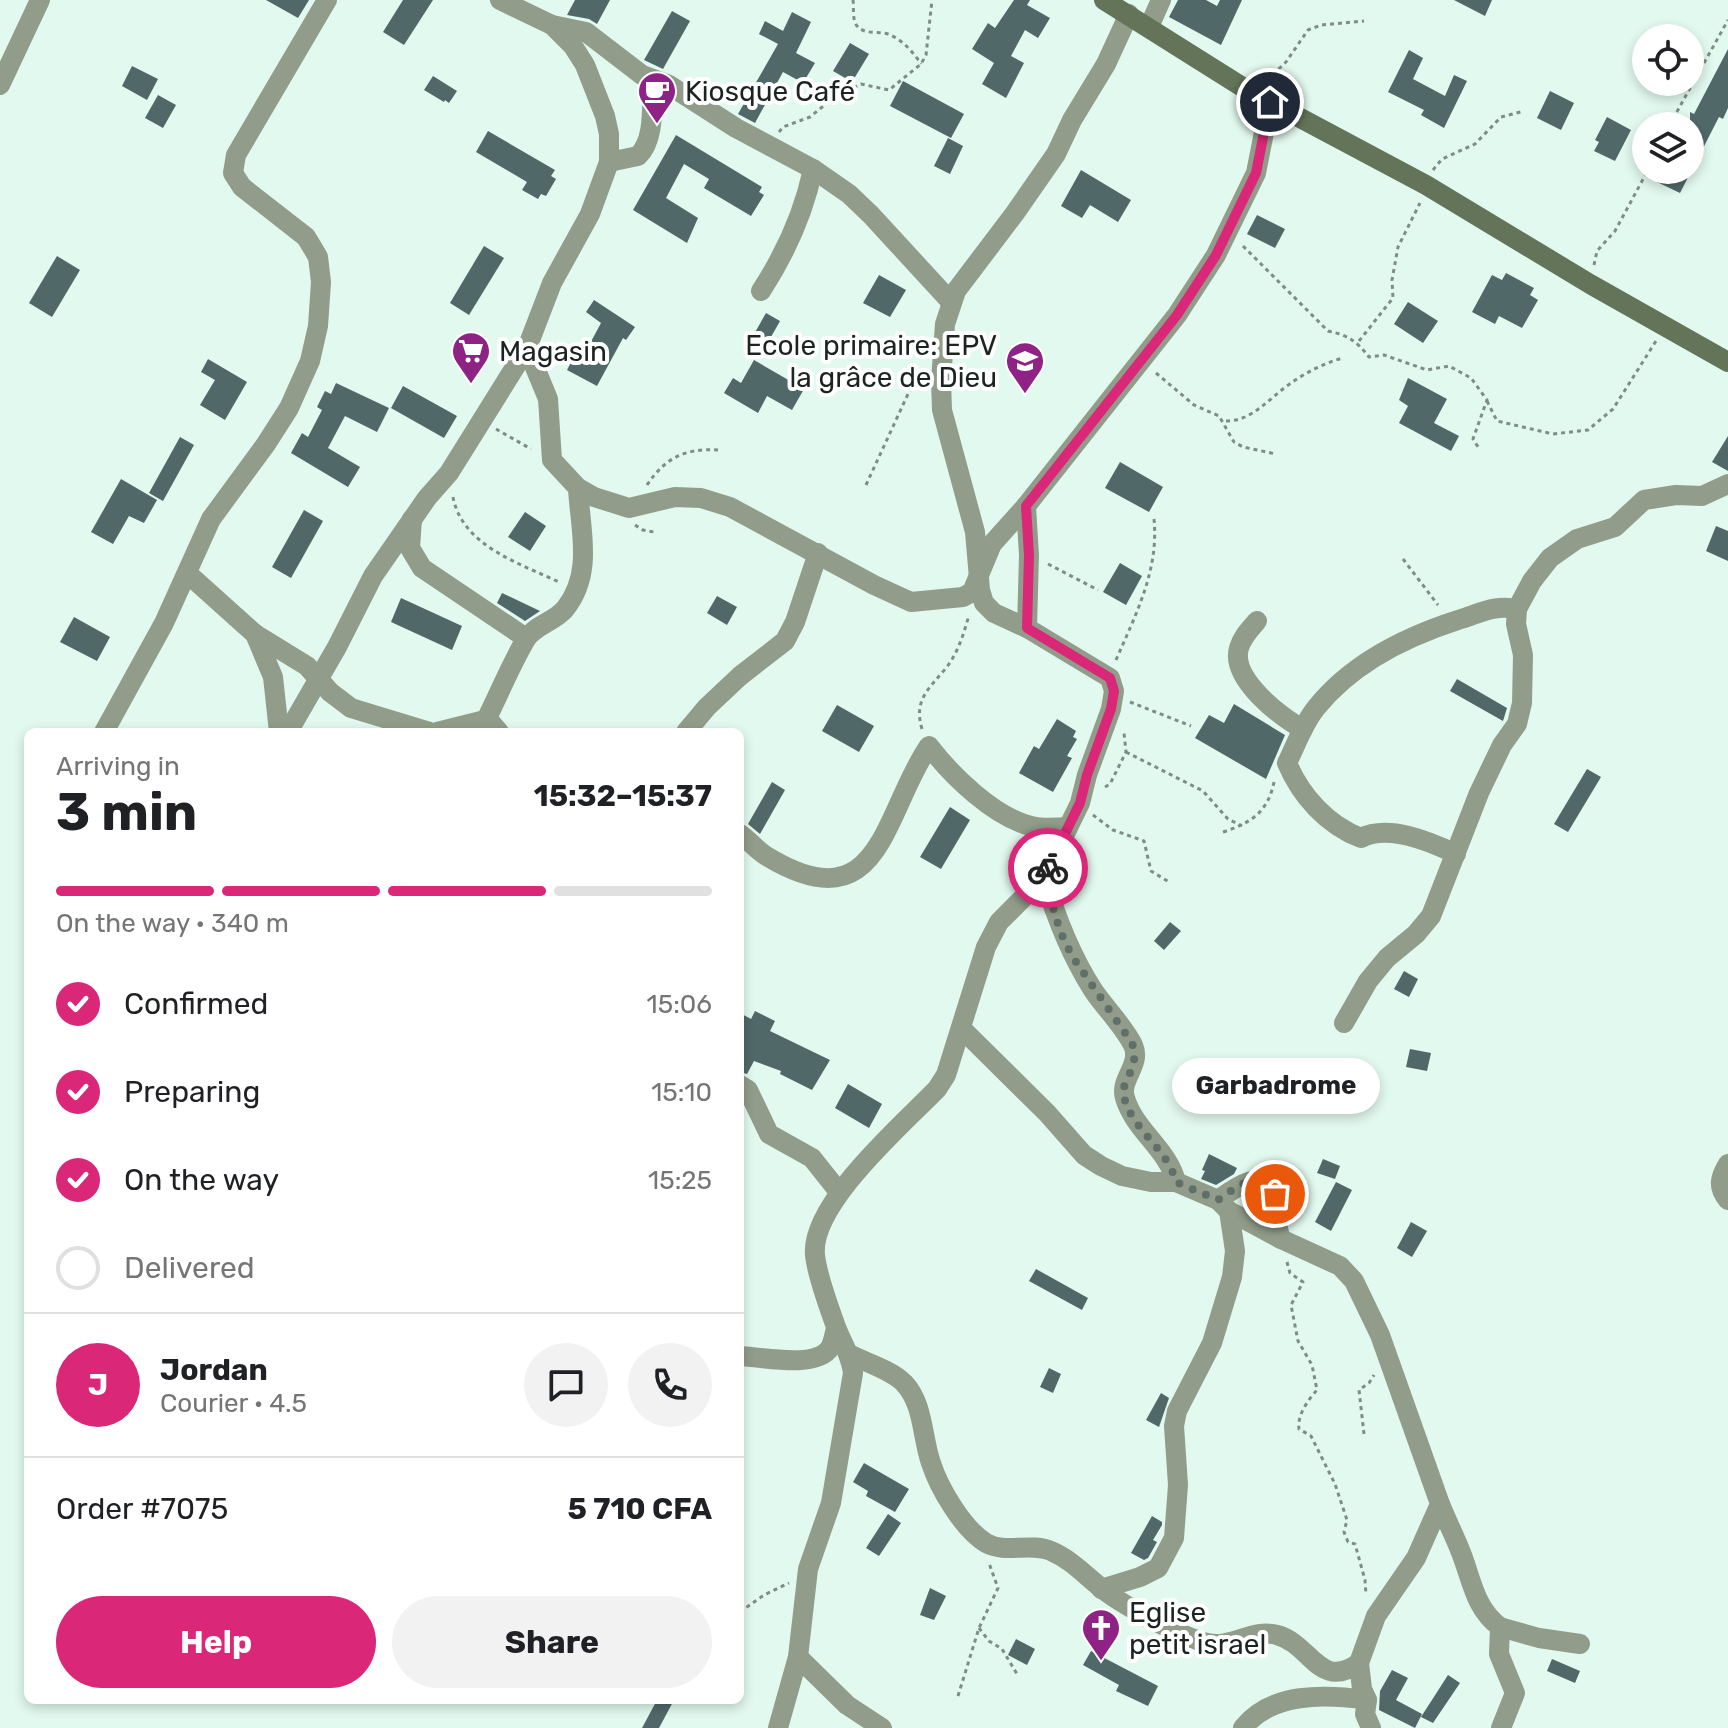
<!DOCTYPE html>
<html lang="en">
<head>
<meta charset="utf-8">
<style>
  body { margin:0; font-family:Rubik,sans-serif; background:#f2f2f2; color:#202124; height:100vh; display:flex; flex-direction:column; font-size:30px; white-space:nowrap }
  * { box-sizing:border-box; margin:0 }
  p { font-size:26px; color:#757577 }
  .icon { flex:none; width:44px; height:44px; fill:none; stroke:currentColor; stroke-width:2; stroke-linecap:round; stroke-linejoin:round }
  .map { position:relative; flex:1; overflow:hidden }
  .sheet { position:absolute; left:24px; top:728px; width:720px; height:976px; display:flex; flex-direction:column; background:#fff; border-radius:12px; box-shadow:0 4px 12px #0003 }
  .sheet>* { flex:none }
  .controls { position:absolute; left:1632px; top:24px; display:grid; gap:16px }
  .controls a { display:grid; place-items:center; width:72px; height:72px; border-radius:50%; background:#fff; box-shadow:0 4px 12px #0003; font-size:40px }
  .pin { position:absolute; display:grid; place-items:center; width:68px; height:68px; color:#fff; margin:-34px; border:4px solid #fff; border-radius:50%; box-shadow:0 2px 8px #0007 }
  .courier { position:absolute; display:grid; place-items:center; width:80px; height:80px; margin:-40px; border:6px solid #db2777; border-radius:50%; background:#fff; color:#222; box-shadow:0 2px 10px #0007 }
  .bubble { position:absolute; height:56px; border-radius:28px; background:#fff; box-shadow:0 4px 12px #0003; font-size:26px; font-weight:700; line-height:56px; text-align:center }
  .headline em { font-style:normal; font-weight:700 }
  .headline div { display:flex; flex-direction:column-reverse }
  .headline { display:flex; align-items:center; justify-content:space-between; height:136px; padding:0 32px }
  h1 { font-size:52px; font-weight:700; line-height:60px }
  .bar { display:grid; grid-template-columns:repeat(4,1fr); gap:12px 8px; align-content:center; height:96px; padding:0 32px }
  .bar i { height:10px; border-radius:6px; background:#e0e0e0 }
  .bar .on { background:#db2777 }
  .bar p { grid-column:span 4 }
  .line { display:flex; align-items:center; gap:20px; padding:0 32px; border-top:2px solid #e0e0e0 }
  .line div { flex:1 }
  .round { display:grid; place-items:center; flex:none; width:84px; height:84px; border-radius:42px; background:#f2f2f2 }
  ol { padding:0 32px; list-style:none }
  li { display:flex; align-items:center; gap:24px; height:88px }
  li p { margin-inline-start:auto }
  li .icon { padding:8px; border-radius:50%; background:#db2777; color:#fff; stroke-width:4 }
  li:last-child { color:#757577 }
  li i { width:44px; height:44px; border:4px solid #e0e0e0; border-radius:50% }
  .button { display:flex; gap:16px; margin-top:auto; padding:16px 32px }
  .button a { flex:1; height:92px; border-radius:48px; background:#db2777; color:#fff; font-size:32px; font-weight:700; line-height:92px; text-align:center }
  .button a+a { background:#f2f2f2; color:#202124 }
  .map>svg:first-child { display:block }
  .building { fill:#516869 }
  .lines { fill:none; stroke-linecap:round; stroke-linejoin:round }
  .path { stroke:#7e8d87; stroke-width:3; stroke-dasharray:4 4; stroke-linecap:butt }
  .street { stroke:#919d8a; stroke-width:20 }
  .secondary { stroke:#637458; stroke-width:20 }
  .done { stroke:#616f69; stroke-width:8; stroke-dasharray:0 14.4 }
  .route { stroke:#db2777; stroke-width:10 }
  .labels { text-anchor:middle; dominant-baseline:central; stroke-width:8; stroke-linejoin:round; paint-order:stroke }
  .poi-label { font-size:28px; fill:#1c2421; stroke:#fff; text-anchor:start }
</style>
</head>
<body>
<div class="map">
<svg width="1728" height="1728" viewBox="0 0 1728 1728">
  <rect width="100%" height="100%" fill="#e2f9ef"/>
  <g class="building">
    <polygon points="266,0 309,0 298,18"/>
    <polygon points="403,0 433,0 404,45 383,32"/>
    <polygon points="575,0 610,0 597,24 589,19 567,15"/>
    <polygon points="1014,0 1030,0 1027,5 1050,18 1038,38 1025,30 1011,56 1024,63 1006,98 982,84 994,63 972,49 988,23 995,28"/>
    <polygon points="1178,0 1206,0 1217,6 1220,0 1242,0 1221,45 1169,17"/>
    <polygon points="1454,0 1492,0 1485,16"/>
    <polygon points="672,11 690,21 663,69 644,60"/>
    <polygon points="792,12 811,22 796,53 815,63 803,83 783,72 755,123 738,114 778,44 759,34 765,21 783,31"/>
    <polygon points="850,43 869,54 852,82 833,71"/>
    <polygon points="1728,49 1728,108 1723,119 1719,117 1680,193 1657,182 1662,170 1690,170 1690,112 1694,114"/>
    <polygon points="1409,50 1423,58 1413,79 1445,96 1454,75 1467,81 1444,128 1421,115 1424,110 1388,92"/>
    <polygon points="132,66 158,79 147,100 122,86"/>
    <polygon points="433,76 457,91 449,103 445,100 444,102 424,90"/>
    <polygon points="903,81 964,114 951,138 890,106"/>
    <polygon points="1550,91 1574,103 1561,130 1537,118"/>
    <polygon points="158,95 176,105 163,128 145,118"/>
    <polygon points="1607,117 1631,130 1615,161 1594,151 1599,142 1595,140"/>
    <polygon points="488,131 555,170 551,176 556,179 546,196 541,194 538,199 522,190 527,182 476,152"/>
    <polygon points="676,135 762,187 759,192 764,195 751,216 704,188 709,179 684,164 666,198 698,218 687,243 633,210"/>
    <polygon points="948,138 963,146 950,174 934,166"/>
    <polygon points="1081,170 1131,200 1118,222 1090,205 1082,218 1061,206"/>
    <polygon points="1257,215 1285,229 1275,248 1247,234"/>
    <polygon points="484,246 504,258 469,315 450,303"/>
    <polygon points="57,256 80,270 52,317 29,303"/>
    <polygon points="1506,273 1534,288 1530,295 1538,300 1522,328 1499,316 1495,324 1472,312 1492,275 1502,280"/>
    <polygon points="879,275 906,290 890,317 863,303"/>
    <polygon points="594,300 635,327 626,340 623,338 597,386 567,370 580,345 587,349 601,323 586,312"/>
    <polygon points="1408,302 1438,321 1423,343 1394,324"/>
    <polygon points="766,313 780,321 767,344 753,336"/>
    <polygon points="208,359 247,382 225,420 200,405 215,380 201,372"/>
    <polygon points="754,360 804,389 792,410 767,396 758,413 724,393 733,378 741,383"/>
    <polygon points="1408,378 1447,399 1434,423 1459,436 1451,451 1399,423 1408,406 1399,400"/>
    <polygon points="336,383 389,408 377,432 345,416 328,448 360,467 348,487 291,453 302,433 308,437 322,410 317,407 325,391 331,394"/>
    <polygon points="403,386 457,416 444,438 391,408"/>
    <polygon points="1728,436 1728,471 1712,462"/>
    <polygon points="180,437 194,445 163,501 149,493"/>
    <polygon points="1120,462 1163,487 1149,512 1105,488"/>
    <polygon points="121,479 157,500 144,523 129,516 113,544 91,532"/>
    <polygon points="304,510 323,521 291,578 272,567"/>
    <polygon points="525,512 546,526 530,551 508,537"/>
    <polygon points="1716,526 1728,531 1728,561 1706,551"/>
    <polygon points="1120,563 1142,576 1126,605 1103,592"/>
    <polygon points="502,593 540,611 525,621 497,603"/>
    <polygon points="717,596 737,607 727,625 707,613"/>
    <polygon points="401,598 462,626 452,650 391,622"/>
    <polygon points="74,617 110,637 97,661 60,642"/>
    <polygon points="1457,679 1507,708 1503,721 1450,691"/>
    <polygon points="1234,704 1285,735 1266,779 1195,738 1209,715 1224,723"/>
    <polygon points="837,705 874,726 859,752 822,731"/>
    <polygon points="1057,719 1076,731 1073,737 1077,739 1067,756 1072,758 1053,792 1019,773 1034,746 1039,749"/>
    <polygon points="1587,769 1601,777 1568,832 1554,824"/>
    <polygon points="772,782 785,790 760,834 748,824"/>
    <polygon points="950,807 970,820 941,869 920,857"/>
    <polygon points="1170,922 1181,931 1164,950 1154,941"/>
    <polygon points="1404,971 1418,979 1409,997 1394,989"/>
    <polygon points="755,1011 775,1021 770,1031 830,1060 812,1090 780,1074 781,1071 754,1061 747,1074 740,1072 740,1013 751,1019"/>
    <polygon points="1410,1049 1431,1053 1427,1071 1406,1067"/>
    <polygon points="848,1084 882,1104 869,1128 835,1108"/>
    <polygon points="1209,1154 1237,1168 1234,1174 1216,1185 1201,1179 1205,1171 1202,1170"/>
    <polygon points="1323,1159 1340,1166 1335,1179 1317,1173"/>
    <polygon points="1336,1182 1352,1190 1331,1231 1315,1222"/>
    <polygon points="1411,1222 1427,1231 1412,1257 1397,1248"/>
    <polygon points="1036,1269 1088,1298 1082,1310 1029,1281"/>
    <polygon points="1049,1368 1061,1374 1053,1393 1040,1387"/>
    <polygon points="1161,1393 1169,1398 1159,1427 1146,1420"/>
    <polygon points="864,1463 909,1489 895,1512 866,1496 868,1491 853,1482"/>
    <polygon points="888,1514 901,1523 879,1556 866,1548"/>
    <polygon points="1152,1516 1162,1522 1162,1525 1153,1540 1157,1542 1148,1558 1144,1560 1131,1553"/>
    <polygon points="930,1588 946,1596 934,1620 920,1615"/>
    <polygon points="1016,1639 1035,1649 1027,1665 1008,1655"/>
    <polygon points="1091,1651 1158,1686 1148,1706 1116,1691 1119,1685 1083,1665"/>
    <polygon points="1552,1659 1580,1671 1575,1683 1547,1671"/>
    <polygon points="1392,1670 1408,1678 1396,1700 1422,1714 1415,1728 1379,1710 1380,1691"/>
    <polygon points="1448,1675 1460,1683 1433,1723 1421,1717"/>
    <polygon points="657,1700 674,1700 659,1728 642,1728"/>
  </g>
  <g class="lines">
    <g class="path">
      <path d="M853,0c1,7 -1,20 4,26 8,9 21,5 31,8 14,5 25,18 33,30"/>
      <polyline points="1267,80 1286,62 1308,30 1321,25 1364,21"/>
      <polyline points="1669,126 1728,20"/>
      <polyline points="779,132 783,127 810,117 832,99 861,84 889,90 921,64 926,55 932,0"/>
      <polyline points="1433,170 1442,159 1475,144 1501,117 1524,111"/>
      <path d="M1243,246l85,85c19,4 29,10 41,26l15,-2 43,15 22,-4 22,12 16,22 -14,39 7,11"/>
      <polyline points="1594,265 1597,251 1615,231 1648,170"/>
      <polyline points="1359,341 1393,298 1392,280 1398,247 1420,203"/>
      <polyline points="1156,373 1194,405 1219,416 1234,442 1243,447 1276,454"/>
      <polyline points="1487,401 1497,421 1553,434 1588,430 1613,409 1656,341"/>
      <path d="M1226,421c27,0 43,-23 65,-38 16,-11 33,-20 52,-25"/>
      <polyline points="496,429 531,449"/>
      <path d="M647,485c18,-27 38,-37 71,-35"/>
      <polyline points="866,485 908,394 921,371"/>
      <path d="M453,497c9,49 68,67 108,86"/>
      <polyline points="635,525 643,530 654,532"/>
      <polyline points="1403,559 1438,605"/>
      <polyline points="1048,564 1098,590"/>
      <path d="M1116,660c20,-46 43,-90 38,-141"/>
      <polyline points="1130,702 1191,726"/>
      <path d="M922,729c-9,-30 8,-41 24,-61 12,-15 18,-35 23,-53"/>
      <polyline points="1126,752 1203,791 1228,819 1242,826"/>
      <polyline points="1105,787 1110,784 1126,752 1124,733"/>
      <polyline points="1093,815 1113,830 1144,841 1151,871 1169,882"/>
      <path d="M1223,832c28,-9 45,-20 51,-50"/>
      <path d="M1287,1262l3,11 13,9 -12,23 7,36 14,24 5,25c-9,10 -20,25 -18,39l12,7 24,48 12,36 -3,12 4,10 7,2 10,36 1,15"/>
      <polyline points="1364,1434 1359,1390 1369,1383 1374,1375"/>
      <polyline points="740,1612 764,1595 789,1583"/>
      <polyline points="979,1628 989,1641 1002,1649 1017,1674"/>
      <polyline points="958,1696 979,1628 998,1588 989,1563"/>
    </g>
    <g class="street">
      <polyline points="552,25 586,32 642,75 669,85 736,128 813,169 849,194 871,215 951,302"/>
      <polyline points="1149,27 1161,0"/>
      <polyline points="0,85 40,0"/>
      <path d="M609,162l29,-6c18,-17 13,-53 15,-76"/>
      <path d="M761,291c24,-37 43,-79 52,-122"/>
      <polyline points="527,348 548,399 552,460 578,488 594,497 629,508 675,497 701,498 730,507 874,585 911,602 963,597 972,592 992,544 1026,506"/>
      <polyline points="412,519 410,548 422,568 526,638"/>
      <polyline points="187,573 255,634 273,677 279,732"/>
      <path d="M1257,621c-7,8 -15,16 -18,27 -9,30 41,69 64,81"/>
      <polyline points="1027,628 994,613 984,603 980,590 975,532 942,410 941,381 945,324 956,291 1015,213 1056,154 1072,120 1106,64 1129,14"/>
      <polyline points="255,634 307,666 330,692 351,708 430,732"/>
      <polyline points="104,732 164,623 211,519 266,444 289,408 310,361 318,326 321,282 318,257 306,237 242,187 233,173 236,155 327,0"/>
      <polyline points="288,732 337,647 373,576 427,498 449,473 527,348 552,283 590,214 609,162 609,134 605,116 585,65 573,46 552,25 500,0"/>
      <polyline points="437,732 485,720"/>
      <path d="M499,732l-12,-14c13,-26 24,-54 39,-79 9,-14 28,-17 39,-30 29,-36 15,-80 13,-121"/>
      <polyline points="686,732 707,707 740,676 785,641 795,622 818,553"/>
      <path d="M740,834c10,7 17,17 28,23 113,68 115,-44 161,-111 23,30 65,71 102,80 12,3 25,2 37,1"/>
      <path d="M1456,854c-27,-13 -68,-30 -95,-16 -34,-13 -60,-42 -74,-75 9,-18 16,-39 29,-55 35,-44 89,-71 142,-88 21,-6 36,-16 59,-11l15,-28 18,-23 27,-19 38,-12 29,-27 32,-5 26,1 26,-12"/>
      <path d="M1044,877c12,41 26,77 49,113 12,18 30,35 40,55 9,20 -14,34 -8,53 10,33 43,51 51,84"/>
      <polyline points="1344,1023 1368,981 1387,958 1416,934 1431,916 1479,793 1502,745 1517,724 1522,703 1523,655 1516,624 1517,609"/>
      <polyline points="961,1028 1047,1113 1084,1155 1101,1166 1122,1176 1151,1182 1176,1182 1218,1200 1229,1211 1281,1239 1340,1266 1354,1281 1380,1335 1440,1504 1416,1558 1376,1616 1359,1663 1362,1689 1367,1700 1365,1714 1371,1728"/>
      <polyline points="740,1085 748,1090 769,1134 812,1158 839,1192"/>
      <path d="M1728,1164c-8,13 -11,23 0,36"/>
      <path d="M1218,1200c14,-10 48,-36 57,-5 3,8 0,17 1,25 1,6 3,13 5,19"/>
      <path d="M851,1355c16,8 40,15 53,28 20,21 18,55 27,80 8,25 32,66 55,80 19,11 45,-1 65,8 19,8 33,23 49,36 20,17 81,50 107,56 25,6 45,-15 70,-8 34,9 42,56 82,28"/>
      <path d="M740,1356c22,1 76,13 90,-8 3,-5 4,-13 6,-19"/>
      <path d="M1440,1504c6,15 14,31 20,46 12,29 14,58 40,77l-1,27 16,39 -14,35"/>
      <polyline points="1101,1589 1140,1577 1158,1568 1174,1538 1178,1485 1174,1426 1177,1411 1212,1343 1232,1277 1235,1251 1229,1211"/>
      <polyline points="1500,1627 1539,1638 1580,1644"/>
      <polyline points="798,1657 847,1705 882,1728"/>
      <path d="M778,1728l20,-71 10,-88 23,-66 22,-130c-2,-18 -11,-30 -17,-46 -7,-20 -19,-51 -21,-72 -5,-51 88,-131 122,-166l9,-14 40,-128 13,-25 45,-45 36,-74 7,-28 24,-66 3,-18 -4,-13 -83,-50 2,-73 -3,-49 151,-191 39,-60 40,-82 14,-71"/>
      <path d="M1243,1728c28,-36 82,-34 124,-28"/>
    </g>
    <polyline class="secondary" points="1104,0 1244,88 1426,185 1590,284 1728,362"/>
  </g>
  <g class="lines">
    <path class="done" d="M1048,868l-4,9 16,54 12,25 60,87c9,27 -12,35 -8,54 8,33 44,52 52,85l42,18 20,-14 17,-7 14,6 6,9"/>
    <polyline class="route" points="1048,868 1080,803 1087,775 1111,709 1114,691 1110,678 1027,628 1029,555 1026,506 1177,315 1216,255 1256,173 1270,102"/>
  </g>
  <defs>
    <symbol id="cafe-pin" viewBox="-11 -11 22 30"><path d="M0 17L-7.5 6A9.5 9.5 0 1 1 7.5 6Z" fill="#8e2285" stroke="#fff"/><path d="M-5.5-4.5H6V0H3Q3 3.5 0 3.5H-2.5Q-5.5 3.5-5.5 0ZM3-3.2v2h1.7v-2ZM-6 4.5H4V6H-6Z" fill="#fff"/></symbol>
    <symbol id="supermarket-pin" viewBox="-11 -11 22 30"><path d="M0 17L-7.5 6A9.5 9.5 0 1 1 7.5 6Z" fill="#8e2285" stroke="#fff"/><path d="M-6-5.5h2.5l.6 2H6L4.5 2H-2.5L-4.4-4H-6ZM-1.5 3.2a1.3 1.3 0 1 0 .1 0ZM3 3.2a1.3 1.3 0 1 0 .1 0Z" fill="#fff"/></symbol>
    <symbol id="school-pin" viewBox="-11 -11 22 30"><path d="M0 17L-7.5 6A9.5 9.5 0 1 1 7.5 6Z" fill="#8e2285" stroke="#fff"/><path d="M0-5L7-2L0 1L-7-2ZM-4 1L0 2.5L4 1V4Q0 6-4 4Z" fill="#fff"/></symbol>
    <symbol id="church-pin" viewBox="-11 -11 22 30"><path d="M0 17L-7.5 6A9.5 9.5 0 1 1 7.5 6Z" fill="#8e2285" stroke="#fff"/><path d="M-1.2-6h2.4v3.5h3.3v2.4h-3.3V6h-2.4V-.1h-3.3v-2.4h3.3Z" fill="#fff"/></symbol>
  </defs>
  <g fill-rule="evenodd">
    <use href="#cafe-pin" x="635" y="69" width="44" height="60"/>
    <use href="#supermarket-pin" x="449" y="329" width="44" height="60"/>
    <use href="#school-pin" x="1003" y="339" width="44" height="60"/>
    <use href="#church-pin" x="1079" y="1606" width="44" height="60"/>
  </g>
  <g class="labels">
    <g class="poi-label">
      <text x="685" y="91">Kiosque Café</text>
      <text x="997" y="345" text-anchor="end">Ecole primaire: EPV<tspan x="997" dy="32">la grâce de Dieu</tspan></text>
      <text x="499" y="351">Magasin</text>
      <text x="1129" y="1612">Eglise<tspan x="1129" dy="32">petit israel</tspan></text>
    </g>
  </g>
</svg>
<div class="controls">
<a><svg class="icon" aria-label="locate" viewBox="0 0 24 24"><circle cx="12" cy="12" r="6"/><path d="M12 2v4M12 18v4M2 12h4M18 12h4"/></svg></a>
<a><svg class="icon" aria-label="layers" viewBox="0 0 24 24"><path d="M12 4l9 5-9 5-9-5zM3 14l9 5 9-5"/></svg></a>
</div>
<div class="pin" style="left:1275px;top:1194px;background:#ea580c"><svg class="icon" aria-label="bag" viewBox="0 0 24 24"><path d="M5 8h14l-1 12H6zM9 8a3 3 0 0 1 6 0"/></svg></div>
<div class="pin" style="left:1270px;top:102px;background:#1f2937"><svg class="icon" aria-label="home" viewBox="0 0 24 24"><path d="M3 11l9-7 9 7M6 9v11h12V9"/></svg></div>
<div class="courier" style="left:1048px;top:868px"><svg class="icon" aria-label="bike" viewBox="0 0 24 24"><circle cx="6" cy="16" r="4"/><circle cx="18" cy="16" r="4"/><path d="M6 16l4-8h5l3 8M10 8l3 8H6M13 5h3"/></svg></div>
<div class="bubble" style="left:1172px;top:1058px;width:208px">Garbadrome</div>
<section class="sheet">
<div class="headline"><div><h1>3 min</h1><p>Arriving in</p></div><em>15:32–15:37</em></div>
<div class="bar"><i class="on"></i><i class="on"></i><i class="on"></i><i></i><p>On the way · 340 m</p></div>
<ol>
<li><svg class="icon" aria-label="check" viewBox="0 0 24 24"><path d="M5 12l5 5 9-10"/></svg>Confirmed<p>15:06</p></li>
<li><svg class="icon" aria-label="check" viewBox="0 0 24 24"><path d="M5 12l5 5 9-10"/></svg>Preparing<p>15:10</p></li>
<li><svg class="icon" aria-label="check" viewBox="0 0 24 24"><path d="M5 12l5 5 9-10"/></svg>On the way<p>15:25</p></li>
<li><i></i>Delivered</li>
</ol>
<div class="line" style="height:144px"><b class="round" style="background:#db2777;color:#fff">J</b><div><b>Jordan</b><p>Courier · 4.5</p></div><a class="round"><svg class="icon" aria-label="chat" viewBox="0 0 24 24"><path d="M4 5h16v11H9l-5 4z"/></svg></a><a class="round"><svg class="icon" aria-label="phone" viewBox="0 0 24 24"><path d="M5 4h4l2 5-3 2q2 4 5 5l2-3 5 2v4C11 20 4 13 5 4z"/></svg></a></div>
<div class="line" style="height:104px"><div>Order #7075</div><b>5 710 CFA</b></div>
<div class="button"><a>Help</a><a>Share</a></div>
</section>
</div>
</body>
</html>
